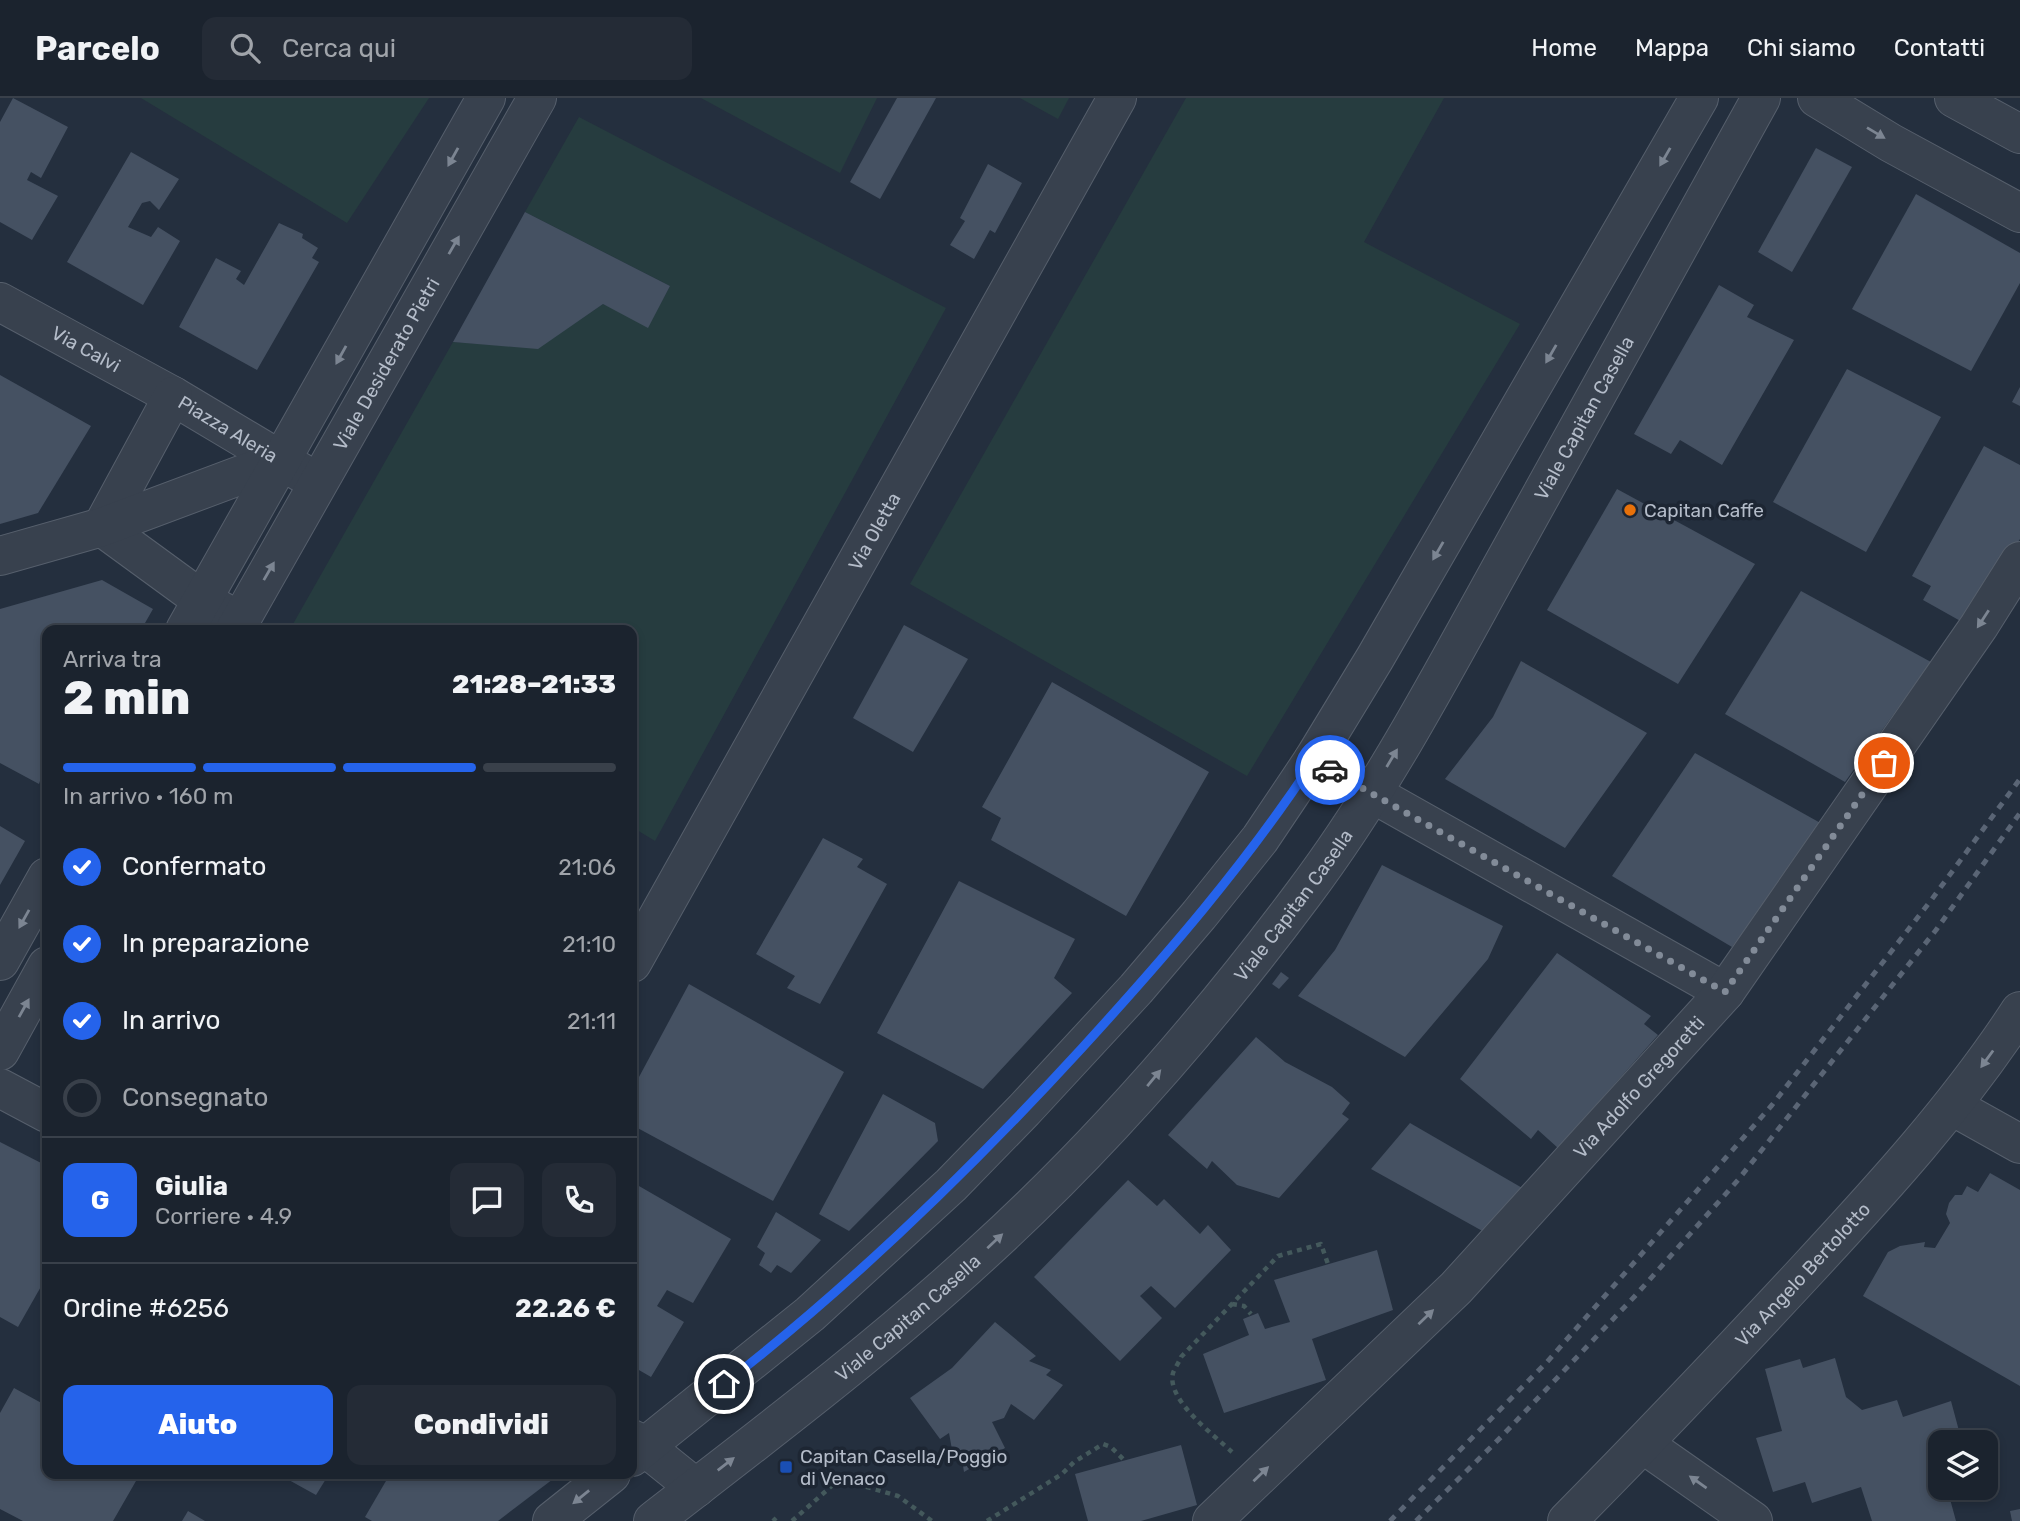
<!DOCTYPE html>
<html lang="it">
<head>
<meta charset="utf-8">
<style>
  body { margin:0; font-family:Rubik,sans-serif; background:#242b36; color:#f1f3f6; height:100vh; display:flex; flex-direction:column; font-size:26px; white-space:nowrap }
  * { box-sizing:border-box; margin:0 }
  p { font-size:23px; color:#a0a4aa }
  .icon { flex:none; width:38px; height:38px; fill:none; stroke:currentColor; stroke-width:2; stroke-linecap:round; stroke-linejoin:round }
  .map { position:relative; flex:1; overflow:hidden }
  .drawer { position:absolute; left:42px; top:527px; width:595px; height:854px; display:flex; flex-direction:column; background:#1b232e; border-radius:14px; box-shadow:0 4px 10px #0003,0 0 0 2px #39404a }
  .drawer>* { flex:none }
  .buttons { position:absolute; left:1928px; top:1332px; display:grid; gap:14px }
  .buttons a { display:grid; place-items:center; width:70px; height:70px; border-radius:14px; background:#1b232e; box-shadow:0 4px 10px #0003,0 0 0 2px #39404a; font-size:35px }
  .pin { position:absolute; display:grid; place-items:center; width:60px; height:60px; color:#fff; margin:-30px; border:4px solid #fff; border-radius:50%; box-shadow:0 2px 7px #0007 }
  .courier { position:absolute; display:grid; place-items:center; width:70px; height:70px; margin:-35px; border:5px solid #2563eb; border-radius:50%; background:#fff; color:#222; box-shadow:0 2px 9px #0007 }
  .overview em { font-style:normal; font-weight:800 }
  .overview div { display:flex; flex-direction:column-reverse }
  .overview { display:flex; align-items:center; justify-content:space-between; height:119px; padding:0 21px }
  h1 { font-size:46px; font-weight:800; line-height:52px }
  .bar { display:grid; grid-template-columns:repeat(4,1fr); gap:10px 7px; align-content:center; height:84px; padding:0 21px }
  .bar i { height:9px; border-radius:5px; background:#39404a }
  .bar .selected { background:#2563eb }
  .bar p { grid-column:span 4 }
  .line { display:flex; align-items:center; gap:18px; padding:0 21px; border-top:2px solid #39404a }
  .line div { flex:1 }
  .round { display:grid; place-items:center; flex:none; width:74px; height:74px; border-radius:14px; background:#242b36 }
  ol { padding:0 21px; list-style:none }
  li { display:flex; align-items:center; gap:21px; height:77px }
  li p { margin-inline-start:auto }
  li .icon { padding:7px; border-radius:50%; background:#2563eb; color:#fff; stroke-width:4 }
  li:last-child { color:#a0a4aa }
  li i { width:38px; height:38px; border:4px solid #39404a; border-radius:50% }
  .action { display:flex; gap:14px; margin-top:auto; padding:14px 21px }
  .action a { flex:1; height:80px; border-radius:14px; background:#2563eb; color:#fff; font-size:28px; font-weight:800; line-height:80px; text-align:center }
  .action a+a { background:#242b36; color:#f1f3f6 }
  header { display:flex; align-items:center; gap:42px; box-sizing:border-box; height:98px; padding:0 35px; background:#1b232e; border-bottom:2px solid #39404a }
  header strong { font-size:33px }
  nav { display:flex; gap:38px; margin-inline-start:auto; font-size:24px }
  .search { width:490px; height:63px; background:#242b36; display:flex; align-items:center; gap:18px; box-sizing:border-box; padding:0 24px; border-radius:14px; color:#a0a4aa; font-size:26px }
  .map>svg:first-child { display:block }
  .green { fill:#263c3f }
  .building { fill:#455162 }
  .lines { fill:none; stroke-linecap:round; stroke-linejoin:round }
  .minor-casing { stroke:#565f6c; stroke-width:40 }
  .path { stroke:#44595c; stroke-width:4.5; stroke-dasharray:5 5; stroke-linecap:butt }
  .minor { stroke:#38414e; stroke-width:38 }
  .rail { stroke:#5a6575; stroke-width:5; stroke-dasharray:7 7; stroke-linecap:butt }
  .oneway { fill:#7c8592 }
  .done { stroke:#828b98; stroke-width:7; stroke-dasharray:0 12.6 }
  .route { stroke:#2563eb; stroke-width:9 }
  .food-dot { fill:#e8710a; stroke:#1d2633; stroke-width:2.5 }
  .transit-dot { fill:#1a4fb4; stroke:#1d2633; stroke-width:2.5 }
  .labels { text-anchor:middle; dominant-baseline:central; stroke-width:7; stroke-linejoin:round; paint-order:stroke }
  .street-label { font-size:19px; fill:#b4bcc9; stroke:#1d2633 }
  .poi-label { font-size:19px; fill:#b4bcc9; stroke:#1d2633; text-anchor:start }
</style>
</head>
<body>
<header>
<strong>Parcelo</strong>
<div class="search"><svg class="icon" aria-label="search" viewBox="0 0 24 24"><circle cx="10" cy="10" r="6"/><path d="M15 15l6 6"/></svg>Cerca qui</div>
<nav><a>Home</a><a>Mappa</a><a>Chi siamo</a><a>Contatti</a></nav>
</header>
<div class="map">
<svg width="2020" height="1423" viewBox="0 0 2020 1423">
  <rect width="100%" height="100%" fill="#242f3e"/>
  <g class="green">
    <polygon points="141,0 429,0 347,125"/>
    <polygon points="701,0 877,0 840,75"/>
    <polygon points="1020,0 1069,0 1058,21"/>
    <polygon points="1186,0 1444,0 1364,144 1520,226 1247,678 910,486"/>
    <polygon points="579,19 946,210 655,743 632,729 632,532 303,532 293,526 453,244 538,250 603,206 650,225 670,188 525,114"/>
  </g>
  <g class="building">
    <polygon points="13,0 68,29 41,80 31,74 27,82 58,98 32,142 0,124 0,24"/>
    <polygon points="897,0 936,0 880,101 850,84"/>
    <polygon points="1816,50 1852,69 1792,174 1758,154"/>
    <polygon points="131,54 179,81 159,112 150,103 142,105 128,129 151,139 158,129 180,143 143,207 67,164"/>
    <polygon points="988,66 1022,85 995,135 990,132 974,161 950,147 965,123 960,120"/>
    <polygon points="1916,96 2020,155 2020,185 1971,273 1852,211"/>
    <polygon points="525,114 670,188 648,230 603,206 538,251 453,244"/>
    <polygon points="279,125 303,136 302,140 318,150 312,160 319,164 257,272 179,229 216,160 241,173 236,181 244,187"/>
    <polygon points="1719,187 1754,207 1747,219 1794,242 1722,367 1680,342 1671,356 1634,336"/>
    <polygon points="1847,271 1941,319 1866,454 1773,404"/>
    <polygon points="0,277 91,328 38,415 0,426"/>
    <polygon points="2020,289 2020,308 2012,304"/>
    <polygon points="1984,348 2020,367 2020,441 1964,525 1923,502 1931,488 1912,478"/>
    <polygon points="1617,391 1755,466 1678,586 1547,512"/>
    <polygon points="102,482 153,511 141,532 47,532 47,662 39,686 0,665 0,511"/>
    <polygon points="1801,493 1931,564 1845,684 1725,616"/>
    <polygon points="904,527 968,561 913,654 853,620"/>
    <polygon points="1521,563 1647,635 1565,750 1445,681 1493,619"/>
    <polygon points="1052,584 1209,674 1126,818 991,742 1001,720 982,709"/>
    <polygon points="1695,655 1824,727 1732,849 1612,778"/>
    <polygon points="0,728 25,743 0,787"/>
    <polygon points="823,740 863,761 857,769 887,786 820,906 787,890 795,878 756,856"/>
    <polygon points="1382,767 1503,828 1488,861 1405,959 1298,898 1335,852"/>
    <polygon points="959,783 1075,841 1054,880 1072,895 983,991 877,935"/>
    <polygon points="1557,855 1651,918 1644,926 1658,937 1558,1050 1538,1032 1531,1041 1460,981"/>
    <polygon points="1281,874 1289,880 1279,891 1272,886"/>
    <polygon points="689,886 844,974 773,1103 632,1027 632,992"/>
    <polygon points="1256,939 1285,964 1332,989 1350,1005 1342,1016 1349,1021 1279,1100 1237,1087 1212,1063 1207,1071 1168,1037"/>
    <polygon points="883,996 935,1025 938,1043 849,1133 819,1116"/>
    <polygon points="1410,1025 1524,1091 1486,1135 1371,1071"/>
    <polygon points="0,1044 47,1068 47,1178 18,1229 0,1219"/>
    <polygon points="1990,1075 2020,1092 2020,1288 1863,1198 1888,1154 1900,1148 1925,1144 1924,1149 1935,1150 1950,1125 1946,1116 1949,1105 1955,1097 1962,1097 1967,1088 1978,1094"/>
    <polygon points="1128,1082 1157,1108 1164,1101 1200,1136 1208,1127 1231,1152 1175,1210 1151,1188 1140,1198 1162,1220 1120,1263 1034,1179"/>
    <polygon points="632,1084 731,1141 693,1205 667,1192 657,1208 684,1224 651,1279 632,1268"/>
    <polygon points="776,1114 821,1142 791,1175 777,1167 771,1175 759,1167 765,1155 757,1149"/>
    <polygon points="1377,1152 1393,1212 1312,1241 1326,1282 1224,1315 1203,1256 1249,1237 1243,1221 1258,1215 1265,1231 1290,1224 1274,1182"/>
    <polygon points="995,1224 1036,1258 1029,1263 1051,1272 1046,1277 1063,1287 1034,1322 1011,1306 1004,1320 992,1324 1005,1350 964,1374 961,1355 953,1357 949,1335 940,1341 910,1300 952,1270"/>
    <polygon points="1835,1260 1846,1299 1862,1312 1897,1302 1903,1319 1951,1303 1962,1344 1941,1344 1941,1390 1947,1390 1956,1423 1872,1423 1861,1389 1812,1405 1805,1384 1773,1394 1756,1340 1782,1333 1765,1271 1800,1261 1803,1270"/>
    <polygon points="14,1290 47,1308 47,1376 140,1376 113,1423 23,1423 0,1411 0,1315"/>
    <polygon points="1181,1347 1197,1407 1141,1423 1088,1423 1075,1376"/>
    <polygon points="278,1376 329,1376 316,1397"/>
    <polygon points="390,1376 556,1376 557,1378 498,1423 372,1423 365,1419"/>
    <polygon points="2020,1411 2020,1423 2012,1423 2010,1413"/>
    <polygon points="188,1413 205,1423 182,1423"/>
  </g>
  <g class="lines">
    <defs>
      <g id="minor">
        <polyline points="1817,0 1891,45 2020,115"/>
        <polyline points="1954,0 2020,36"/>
        <path id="s1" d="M0,204l173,94 129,77"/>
        <polyline points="173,298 102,429 202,502 225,515"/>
        <polyline points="0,458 102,429 281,362"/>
        <polyline points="185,532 486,0"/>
        <path id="s2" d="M235,532l302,-532"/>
        <polyline points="1313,662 1725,894"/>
        <polyline points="0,863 47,779"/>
        <path id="s3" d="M632,865l485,-865"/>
        <polyline points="0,953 47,868"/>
        <polyline points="0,990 47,1015"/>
        <polyline points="1952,1008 2020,1046"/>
        <polyline points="632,1341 645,1349 696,1390"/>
        <polyline points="1643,1346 1753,1423"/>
        <polyline points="632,1359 810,1216 951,1087 1024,1012 1136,891 1199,817 1260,741 1313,662 1375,560 1699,0"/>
        <polyline points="552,1423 611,1376"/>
        <path id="s4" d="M653,1423c111,-86 224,-171 327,-266 120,-109 227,-232 324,-362 79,-105 140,-223 204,-338 84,-152 169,-305 253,-457"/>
        <path id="s5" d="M1212,1423l244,-233 269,-296 254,-366 41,-65"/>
        <path id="s6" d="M1567,1423c81,-82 160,-165 238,-249 77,-83 153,-166 215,-261"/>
      </g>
    </defs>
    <use href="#minor" class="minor-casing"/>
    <g class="path">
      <polyline points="1232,1206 1244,1208 1251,1216"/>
      <path d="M1232,1354c-18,-17 -66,-52 -59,-79 2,-5 6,-11 8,-16l97,-101 43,-12 7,20"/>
      <polyline points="773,1420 776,1423"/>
      <polyline points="792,1423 835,1385 843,1382 898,1398 932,1423"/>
      <polyline points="987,1423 1062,1376 1074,1364 1103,1346 1111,1349 1125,1363"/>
    </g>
    <use href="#minor" class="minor"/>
    <g class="rail">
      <polyline points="1390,1423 1547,1264 1772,1007 1932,801 2020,681"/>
      <polyline points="1416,1423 1501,1339 1635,1198 1738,1082 1936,832 2020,715"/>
    </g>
  </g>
  <defs><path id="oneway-solid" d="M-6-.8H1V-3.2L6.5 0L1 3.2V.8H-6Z" transform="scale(1.75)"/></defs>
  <g class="oneway">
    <use href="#oneway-solid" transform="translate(1876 35) rotate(31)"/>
    <use href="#oneway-solid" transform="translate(453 59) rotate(119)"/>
    <use href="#oneway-solid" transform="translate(1665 59) rotate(120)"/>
    <use href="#oneway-solid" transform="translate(454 147) rotate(-60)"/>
    <use href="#oneway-solid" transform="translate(1551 256) rotate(120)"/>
    <use href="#oneway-solid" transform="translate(341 257) rotate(119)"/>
    <use href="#oneway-solid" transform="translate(1438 453) rotate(120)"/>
    <use href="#oneway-solid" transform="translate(269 473) rotate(-60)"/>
    <use href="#oneway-solid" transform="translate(1983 521) rotate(123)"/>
    <use href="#oneway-solid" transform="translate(1392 660) rotate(-59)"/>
    <use href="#oneway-solid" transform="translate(24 821) rotate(119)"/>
    <use href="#oneway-solid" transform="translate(24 910) rotate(-61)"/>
    <use href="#oneway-solid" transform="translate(1987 961) rotate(126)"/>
    <use href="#oneway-solid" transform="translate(1154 980) rotate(-50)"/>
    <use href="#oneway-solid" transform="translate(995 1143) rotate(-43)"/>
    <use href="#oneway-solid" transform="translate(1426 1219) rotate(-44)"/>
    <use href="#oneway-solid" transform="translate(726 1366) rotate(-38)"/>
    <use href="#oneway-solid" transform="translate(1261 1376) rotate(-44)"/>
    <use href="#oneway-solid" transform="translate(1698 1384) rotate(-145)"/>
    <use href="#oneway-solid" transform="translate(581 1399) rotate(141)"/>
  </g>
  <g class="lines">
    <polyline class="done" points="1330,672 1725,894 1884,665"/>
    <path class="route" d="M724,1286c129,-100 247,-215 358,-336 83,-91 164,-184 232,-288l16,10"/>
  </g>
  <circle class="food-dot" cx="1630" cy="412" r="7"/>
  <rect class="transit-dot" x="779" y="1362" width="14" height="14" rx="3.5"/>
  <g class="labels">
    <g class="street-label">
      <text stroke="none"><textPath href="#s1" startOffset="98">Via Calvi</textPath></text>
      <text stroke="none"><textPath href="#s2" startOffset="306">Viale Desiderato Pietri</textPath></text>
      <text stroke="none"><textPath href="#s4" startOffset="1460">Viale Capitan Casella</textPath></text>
      <text stroke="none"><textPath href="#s1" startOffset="261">Piazza Aleria</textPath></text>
      <text stroke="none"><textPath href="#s3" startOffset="495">Via Oletta</textPath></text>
      <text stroke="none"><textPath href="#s4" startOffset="892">Viale Capitan Casella</textPath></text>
      <text stroke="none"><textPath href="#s5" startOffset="609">Via Adolfo Gregoretti</textPath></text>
      <text stroke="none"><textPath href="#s6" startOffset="341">Via Angelo Bertolotto</textPath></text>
      <text stroke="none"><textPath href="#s4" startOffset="326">Viale Capitan Casella</textPath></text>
    </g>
    <g class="poi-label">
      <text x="1644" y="412">Capitan Caffe</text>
      <text x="800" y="1358">Capitan Casella/Poggio<tspan x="800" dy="22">di Venaco</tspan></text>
    </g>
  </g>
</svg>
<div class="buttons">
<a><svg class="icon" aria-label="layers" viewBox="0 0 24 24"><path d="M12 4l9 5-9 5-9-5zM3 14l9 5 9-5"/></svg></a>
</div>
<div class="pin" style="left:1884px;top:665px;background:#ea580c"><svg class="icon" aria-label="bag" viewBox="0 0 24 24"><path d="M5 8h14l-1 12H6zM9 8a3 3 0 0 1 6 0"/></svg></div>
<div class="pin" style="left:724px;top:1286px;background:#1f2937"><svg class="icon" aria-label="home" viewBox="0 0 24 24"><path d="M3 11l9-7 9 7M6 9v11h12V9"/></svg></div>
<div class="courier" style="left:1330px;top:672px"><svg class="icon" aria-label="car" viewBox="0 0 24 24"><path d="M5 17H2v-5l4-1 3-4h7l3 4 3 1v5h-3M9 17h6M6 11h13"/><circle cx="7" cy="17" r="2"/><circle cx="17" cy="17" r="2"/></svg></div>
<section class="drawer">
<div class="overview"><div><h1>2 min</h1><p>Arriva tra</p></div><em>21:28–21:33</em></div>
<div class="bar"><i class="selected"></i><i class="selected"></i><i class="selected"></i><i></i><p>In arrivo · 160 m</p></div>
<ol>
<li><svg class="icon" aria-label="check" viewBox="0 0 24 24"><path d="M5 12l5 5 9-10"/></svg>Confermato<p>21:06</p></li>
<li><svg class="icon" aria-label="check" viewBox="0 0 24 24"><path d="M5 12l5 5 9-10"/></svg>In preparazione<p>21:10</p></li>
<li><svg class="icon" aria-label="check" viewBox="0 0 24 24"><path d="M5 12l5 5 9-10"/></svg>In arrivo<p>21:11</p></li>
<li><i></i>Consegnato</li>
</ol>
<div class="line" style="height:126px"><b class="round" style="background:#2563eb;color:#fff">G</b><div><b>Giulia</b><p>Corriere · 4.9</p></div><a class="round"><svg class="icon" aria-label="chat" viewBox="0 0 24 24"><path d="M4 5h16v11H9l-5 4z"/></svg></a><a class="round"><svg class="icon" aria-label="phone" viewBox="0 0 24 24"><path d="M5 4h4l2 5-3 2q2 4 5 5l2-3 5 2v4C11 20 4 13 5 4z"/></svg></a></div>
<div class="line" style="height:91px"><div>Ordine #6256</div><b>22.26 €</b></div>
<div class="action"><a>Aiuto</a><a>Condividi</a></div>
</section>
</div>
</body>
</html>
